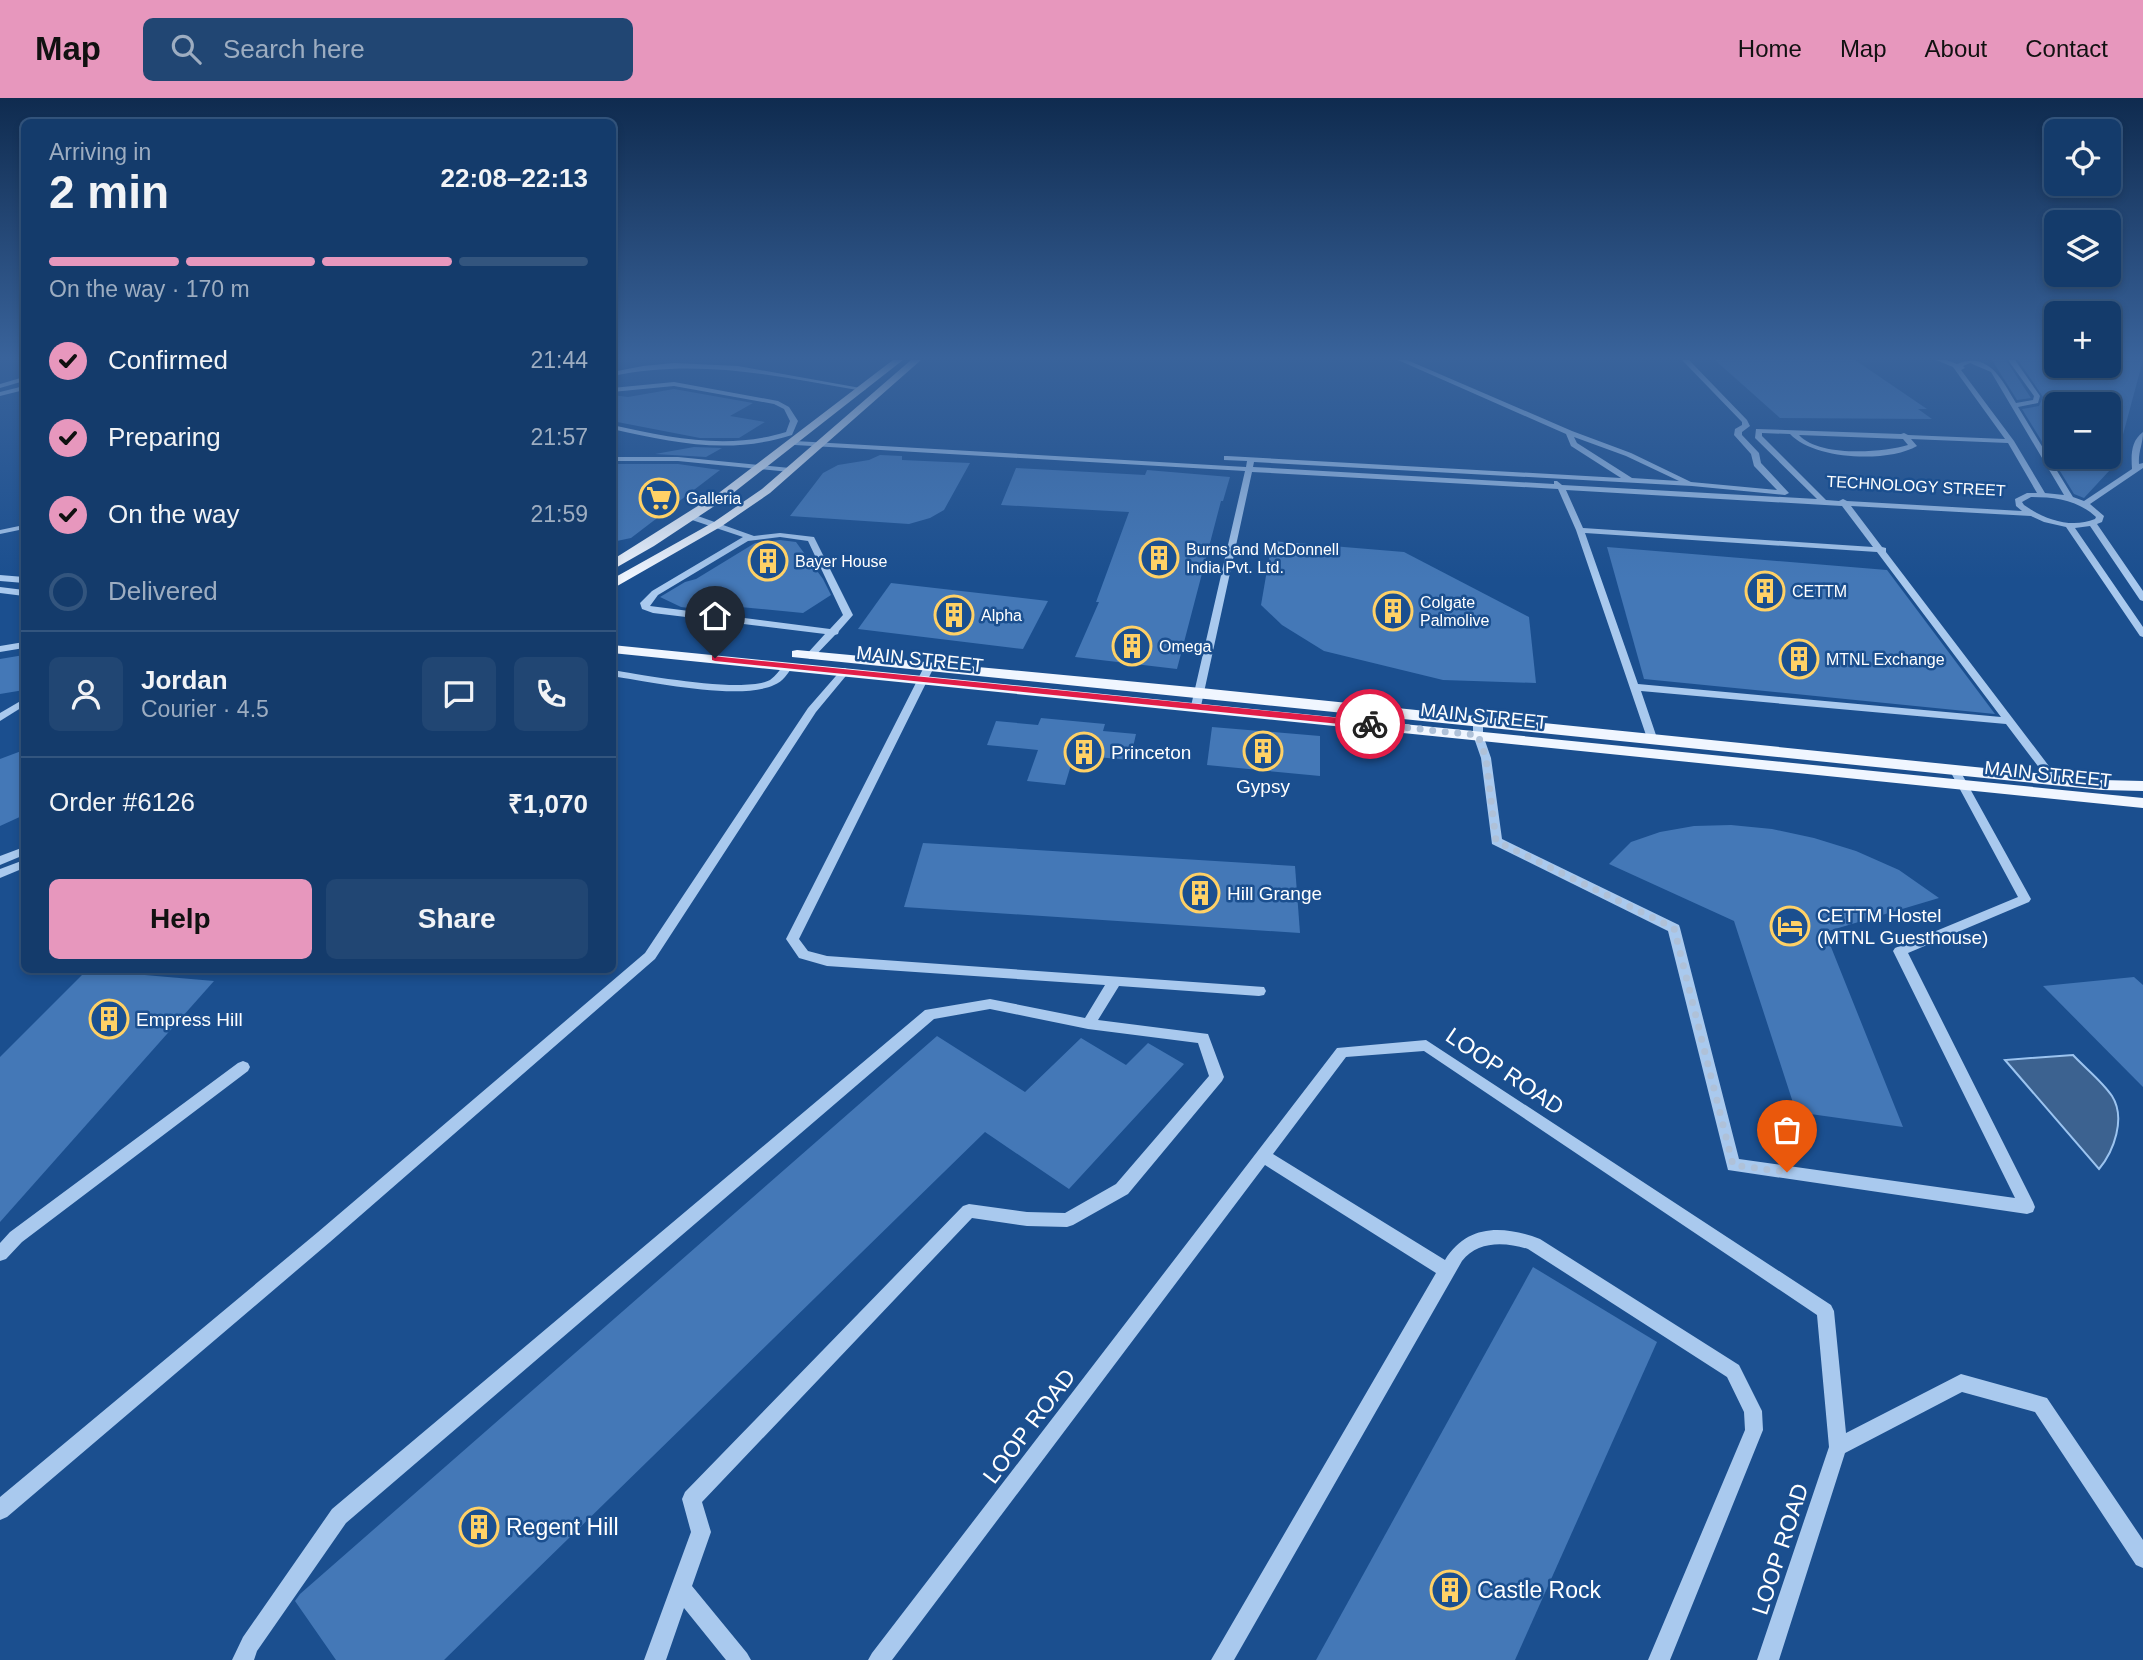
<!DOCTYPE html>
<html lang="en">
<head>
<meta charset="utf-8">
<style>
  body { margin:0; font-family:Arial,sans-serif; background:#214673; color:#f1f3f6; height:100vh; display:flex; flex-direction:column; font-size:26px; white-space:nowrap }
  * { box-sizing:border-box; margin:0 }
  p { font-size:23px; color:#9dadc1 }
  .icon { flex:none; width:38px; height:38px; fill:none; stroke:currentColor; stroke-width:2; stroke-linecap:round; stroke-linejoin:round }
  .map { position:relative; flex:1; overflow:hidden }
  .details { position:absolute; left:21px; top:21px; width:595px; height:854px; display:flex; flex-direction:column; background:#143b6b; border-radius:10px; box-shadow:0 4px 10px #0003,0 0 0 2px #33557e }
  .details>* { flex:none }
  .buttons { position:absolute; left:2044px; top:21px; display:grid; gap:14px }
  .buttons a { display:grid; place-items:center; width:77px; height:77px; border-radius:10px; background:#143b6b; box-shadow:0 4px 10px #0003,0 0 0 2px #33557e; font-size:35px }
  .pin { position:absolute; display:grid; place-items:center; width:60px; height:60px; color:#fff; margin:-72px -30px; border-radius:50% 50% 50% 0; rotate:-45deg; box-shadow:0 0 7px #0007 }
  .pin .icon { rotate:45deg }
  .courier { position:absolute; display:grid; place-items:center; width:70px; height:70px; margin:-35px; border:5px solid #e11d48; border-radius:50%; background:#fff; color:#222; box-shadow:0 2px 9px #0007 }
  .headline em { font-style:normal; font-weight:700 }
  .headline div { display:flex; flex-direction:column-reverse }
  .headline { display:flex; align-items:center; justify-content:space-between; height:119px; padding:0 28px }
  h1 { font-size:46px; font-weight:700; line-height:52px }
  .bar { display:grid; grid-template-columns:repeat(4,1fr); gap:10px 7px; align-content:center; height:84px; padding:0 28px }
  .bar i { height:9px; border-radius:5px; background:#33557e }
  .bar .on { background:#e797bd }
  .bar p { grid-column:span 4 }
  .line { display:flex; align-items:center; gap:18px; padding:0 28px; border-top:2px solid #33557e }
  .line div { flex:1 }
  .round { display:grid; place-items:center; flex:none; width:74px; height:74px; border-radius:10px; background:#214673 }
  ol { padding:0 28px; list-style:none }
  li { display:flex; align-items:center; gap:21px; height:77px }
  li p { margin-inline-start:auto }
  li .icon { padding:7px; border-radius:50%; background:#e797bd; color:#111; stroke-width:4 }
  li:last-child { color:#9dadc1 }
  li i { width:38px; height:38px; border:4px solid #33557e; border-radius:50% }
  .cta { display:flex; gap:14px; margin-top:auto; padding:14px 28px }
  .cta a { flex:1; height:80px; border-radius:10px; background:#e797bd; color:#111; font-size:28px; font-weight:700; line-height:80px; text-align:center }
  .cta a+a { background:#214673; color:#f1f3f6 }
  header { display:flex; align-items:center; gap:42px; box-sizing:border-box; height:98px; padding:0 35px; background:#e797bd; color:#111 }
  header strong { font-size:33px }
  nav { display:flex; gap:38px; margin-inline-start:auto; font-size:24px }
  .search { width:490px; height:63px; background:#214673; display:flex; align-items:center; gap:18px; box-sizing:border-box; padding:0 24px; border-radius:10px; color:#9dadc1; font-size:26px }
  .map>svg:first-child { display:block }
  .water { fill:#3c6290; stroke:#9cc4f0; stroke-width:2 }
  .building { fill:#4478b7; fill-rule:evenodd }
  .lines { fill:none; stroke-linecap:round; stroke-linejoin:round }
  .minor { fill:#a9c9ee; fill-rule:evenodd }
  .major { fill:#f0f6ff; fill-rule:evenodd }
  .route { fill:#e11d48 }
  .done { stroke:#afc1d8; stroke-width:7; stroke-dasharray:0 12.6 }
  .labels { text-anchor:middle; dominant-baseline:central; stroke-width:5; stroke-linejoin:round; paint-order:stroke }
  .far-street-label { font-size:16px; fill:#fff; stroke:#1b4f8f }
  .far-poi-label { font-size:16px; fill:#fff; stroke:#1b4f8f; text-anchor:start }
  .street-label { font-size:19px; fill:#fff; stroke:#1b4f8f }
  .poi-label { font-size:19px; fill:#fff; stroke:#1b4f8f; text-anchor:start }
  .near-street-label { font-size:23px; fill:#fff; stroke:#1b4f8f }
  .near-poi-label { font-size:23px; fill:#fff; stroke:#1b4f8f; text-anchor:start }
</style>
</head>
<body>
<header>
<strong>Map</strong>
<div class="search"><svg class="icon" aria-label="search" viewBox="0 0 24 24"><circle cx="10" cy="10" r="6"/><path d="M15 15l6 6"/></svg>Search here</div>
<nav><a>Home</a><a>Map</a><a>About</a><a>Contact</a></nav>
</header>
<div class="map">
<svg width="2143" height="1562" viewBox="0 0 2143 1562">
  <rect width="100%" height="100%" fill="#1b4f8f"/>
  <path class="water" d="M2073,957c12,13 29,26 39,41 14,22 2,55 -13,73l-94,-109z"/>
  <g class="building">
    <polygon points="1715,262 1855,262 1927,311 1918,311 1932,321 1780,320"/>
    <polygon points="1992,262 2006,262 2031,300 2017,302"/>
    <path d="M2018,262h38v6h53v-6h34l-26,97h5l-38,41 -10,-4 -52,-85 17,-3 4,-9zM2056,306h53v53h-53z"/>
    <polygon points="674,291 753,305 730,318 765,324 739,340 700,340 612,323 612,297 628,299"/>
    <polygon points="694,349 722,350 706,359 655,356"/>
    <polygon points="880,357 902,358 902,362 970,365 944,412 930,420 909,426 790,418 823,375 838,367 869,362"/>
    <polygon points="612,366 678,366 720,372 631,440 612,444"/>
    <polygon points="1016,370 1145,377 1147,372 1230,379 1223,403 1221,403 1177,571 1075,559 1099,504 1096,504 1129,414 1001,407"/>
    <polygon points="780,442 796,444 823,481 831,497 803,515 719,507 697,511 681,509 660,499 685,484 696,481 755,445"/>
    <polygon points="1272,443 1404,454 1529,519 1536,585 1443,582 1324,553 1282,527 1261,507"/>
    <polygon points="1607,449 1887,472 1995,616 1644,581"/>
    <polygon points="891,485 1048,503 1023,551 858,531"/>
    <polygon points="24,557 24,592 0,596 0,561"/>
    <polygon points="1041,620 1105,626 1103,633 1136,636 1130,662 1074,657 1065,687 1027,683 1038,652 987,647 996,623 1038,627"/>
    <polygon points="1212,629 1320,638 1320,678 1207,667"/>
    <polygon points="24,652 24,717 0,728 0,661"/>
    <polygon points="1731,727 1772,731 1814,740 1856,753 1899,772 1939,800 1825,834 1903,1029 1796,1014 1734,823 1609,766 1631,744 1660,734 1694,728"/>
    <polygon points="923,745 1295,768 1300,835 904,809"/>
    <polygon points="87,872 214,883 0,1124 0,959"/>
    <polygon points="2134,879 2143,887 2143,989 2043,888"/>
    <polygon points="937,938 1025,994 1081,940 1126,967 1148,945 1184,966 1069,1091 985,1034 444,1562 336,1562 295,1503 300,1496"/>
    <polygon points="1533,1169 1657,1244 1515,1562 1316,1562"/>
  </g>
  <g class="lines">
    <g class="minor">
      <path d="M1398,262h9l165,71 59,22 60,29 86,8 -23,-24 -3,-12 -17,-19 1,-6 7,-4v-3l-60,-62h7l58,60 3,6 -8,6v3l17,18 2,10 28,30 -4,2 -93,-9 -438,-24 -1,5 301,17v-3h3l5,4 255,14 -62,-61 1,-9 145,5 3,-1 4,2 97,4 -52,-72 -17,-7h10l11,4c32,-13 45,16 59,39l17,-3 1,-4 -26,-36h7l25,36 -2,7 -20,4 55,90 11,4 48,-32c-1,-15 -1,-28 11,-37 0,12 -5,20 -4,32l4,-1v5l-53,36 14,12 -2,6 -5,2 46,67v10l-3,-1 -50,-74 -15,2 68,99v10l-3,-1 -74,-109 -22,-5 -13,-6 -180,-10 31,41 4,1v4l172,226 2,2 -2,2h-8l-44,-58 -365,-33 16,47 -5,3 -5,-3 -71,-208 -18,-41 -306,-17 -51,234 -5,3 -5,-3 54,-235 -450,-26 -4,-2 4,-2 451,26 1,-6 -23,-1v-4h3l394,22 -50,-32 -5,-12zM1970,265l21,9 73,123 -19,-2 -31,-52 -53,-71 4,-2 -2,-2zM1762,335l28,1c24,26 98,29 127,12l-6,-7 97,4 29,50h-10l-12,6 1,7 6,5 -175,-10 -4,-2 -4,2 -13,-1 -64,-64zM1799,337l104,4 5,6c-26,8 -89,12 -109,-10zM1574,339l52,19 53,25 -47,-3 -55,-35zM1566,392l276,16 31,41 -290,-19zM2031,399c24,0 47,3 65,20l-1,2c-24,10 -51,0 -71,-14l-2,-3zM1585,435l292,19 124,165 -363,-33z"/>
      <path d="M674,265l64,3 128,23 -3,2c-86,-15 -163,-33 -251,-15v-4l31,-6z"/>
      <polygon points="24,279 24,283 0,290 0,286"/>
      <path d="M674,284l104,19 11,6 9,14 -6,14c-63,20 -117,8 -180,-6v-4c59,13 116,25 174,7l4,-11 -6,-12 -10,-5 -100,-18 -62,6v-4z"/>
      <polygon points="24,288 24,292 0,298 0,294"/>
      <polygon points="612,359 678,359 790,370 794,372 790,374 678,363 612,363"/>
      <path d="M689,417h6l59,21 26,-3 34,4 39,78 -14,16 -1,3 -3,1 -22,23 -3,1 -5,-3 20,-22 -172,-21 -11,-4 -2,-6 12,-12 91,-54 -54,-18zM780,439l28,4 35,74 -13,14 -180,-23 8,-11 90,-54z"/>
      <polygon points="24,427 24,431 0,436 0,432"/>
      <polygon points="0,477 24,479 24,485 0,483"/>
      <polygon points="0,489 24,492 24,498 0,495"/>
      <polygon points="24,544 24,550 0,554 0,548"/>
      <path d="M788,565l5,3c-5,7 -10,16 -19,19 -34,16 -123,-3 -162,-9v-6c32,5 132,24 158,10 6,-4 10,-11 15,-16z"/>
      <polygon points="929,566 934,569 799,841 808,853 827,858 1264,889 1266,893 1264,897 1259,898 1119,888 1098,922 1208,936 1224,979 1222,983 1128,1096 1073,1127 1067,1129 1027,1128 972,1120 702,1404 711,1434 692,1488 747,1555 751,1562 726,1562 684,1510 666,1562 644,1562 691,1434 682,1401 685,1394 963,1108 969,1106 1027,1114 1065,1115 1116,1086 1209,978 1198,945 1088,931 990,911 934,921 346,1425 257,1553 254,1562 232,1562 243,1539 332,1411 925,912 990,901 1085,920 1105,887 827,868 799,860 786,841 924,569"/>
      <polygon points="845,570 850,573 816,614 655,861 330,1144 7,1419 0,1422 0,1399 318,1134 645,855 808,610 842,571"/>
      <polygon points="24,601 24,608 0,623 0,615"/>
      <polygon points="1478,620 1483,623 1483,637 1491,660 1502,741 1679,827 1680,830 1739,1061 2015,1100 1893,853 1895,850 2018,799 1949,671 1950,669 1958,669 2031,801 2029,804 1908,855 2033,1104 2035,1109 2033,1114 2027,1116 1728,1072 1668,833 1492,746 1481,660 1473,637 1473,623"/>
      <polygon points="24,749 24,757 0,767 0,758"/>
      <polygon points="24,762 24,770 0,780 0,771"/>
      <path d="M1426,942l405,265 3,6 12,122 115,-59 86,24 96,142v28l-7,-3 -101,-153 -73,-20 -117,61 -66,207h-22l72,-213 -12,-132 -393,-264 -78,6 -73,97 172,106c22,-36 58,-35 95,-21l199,126 23,46 1,19 -93,230h-22l97,-230 -1,-18 -17,-35 -199,-128c-22,-7 -50,-9 -66,12l-228,399h-23l225,-387 -171,-108 -373,495h-24l4,-7 465,-605z"/>
      <polygon points="243,963 248,965 250,969 248,973 22,1144 6,1161 0,1163 0,1145 10,1134 238,965"/>
    </g>
    <g class="major">
      <polygon points="893,262 903,262 728,399 654,448 612,472 612,462 720,394"/>
      <polygon points="911,262 921,262 770,395 722,428 612,491 612,481 714,424 762,391"/>
      <polygon points="612,547 2143,700 2143,710 612,555"/>
      <polygon points="797,552 1201,590 2102,682 2143,683 2143,693 2102,692 792,559 792,553"/>
    </g>
  </g>
  <linearGradient id="sky" x2="0" y2="1"><stop stop-color="#0f2b4f"/><stop offset="0.54" stop-color="#39639b"/><stop offset="1" stop-color="#39639b" stop-opacity="0"/></linearGradient>
  <rect width="2143" height="481" fill="url(#sky)"/>
  <polygon class="route" points="712,558 1370,623 1375,626 1370,629 715,563 712,562"/>
  <g class="lines">
    <polyline class="done" points="1370,626 1478,637 1486,660 1496,743 1674,830 1733,1067 1787,1074"/>
  </g>
  <defs>
    <symbol id="supermarket-ring" viewBox="-11 -11 22 22"><circle r="9.5" fill="#1b4f8f" stroke="#ffd166" stroke-width="1.5"/><path d="M-6-5.5h2.5l.6 2H6L4.5 2H-2.5L-4.4-4H-6ZM-1.5 3.2a1.3 1.3 0 1 0 .1 0ZM3 3.2a1.3 1.3 0 1 0 .1 0Z" fill="#ffd166"/></symbol>
    <symbol id="building-ring" viewBox="-11 -11 22 22"><circle r="9.5" fill="#1b4f8f" stroke="#ffd166" stroke-width="1.5"/><path d="M-4-6H4V6H1V3H-1V6H-4ZM-2.5-4.3h1.7v1.8h-1.7ZM.8-4.3h1.7v1.8H.8ZM-2.5-1h1.7V.8h-1.7ZM.8-1h1.7V.8H.8Z" fill="#ffd166"/></symbol>
    <symbol id="hotel-ring" viewBox="-11 -11 22 22"><circle r="9.5" fill="#1b4f8f" stroke="#ffd166" stroke-width="1.5"/><path d="M-6-4.5h1.5V1H6V5H4.5V3h-9V5H-6ZM-4 0a1.8 1.8 0 1 1 3.6 0ZM.5 0V-2.5h3Q6-2.5 6 0Z" fill="#ffd166"/></symbol>
  </defs>
  <g fill-rule="evenodd">
    <use href="#supermarket-ring" x="637" y="378" width="44" height="44"/>
    <use href="#building-ring" x="1137" y="438" width="44" height="44"/>
    <use href="#building-ring" x="746" y="441" width="44" height="44"/>
    <use href="#building-ring" x="1743" y="471" width="44" height="44"/>
    <use href="#building-ring" x="1371" y="491" width="44" height="44"/>
    <use href="#building-ring" x="932" y="495" width="44" height="44"/>
    <use href="#building-ring" x="1110" y="526" width="44" height="44"/>
    <use href="#building-ring" x="1777" y="539" width="44" height="44"/>
    <use href="#building-ring" x="1241" y="631" width="44" height="44"/>
    <use href="#building-ring" x="1062" y="632" width="44" height="44"/>
    <use href="#building-ring" x="1178" y="773" width="44" height="44"/>
    <use href="#hotel-ring" x="1768" y="806" width="44" height="44"/>
    <use href="#building-ring" x="87" y="899" width="44" height="44"/>
    <use href="#building-ring" x="457" y="1407" width="44" height="44"/>
    <use href="#building-ring" x="1428" y="1470" width="44" height="44"/>
  </g>
  <g class="labels">
    <g class="far-street-label">
      <text transform="translate(1916 388) rotate(3)">TECHNOLOGY STREET</text>
    </g>
    <g class="far-poi-label">
      <text x="686" y="400">Galleria</text>
      <text x="1186" y="451">Burns and McDonnell<tspan x="1186" dy="18">India Pvt. Ltd.</tspan></text>
      <text x="795" y="463">Bayer House</text>
      <text x="1792" y="493">CETTM</text>
      <text x="1420" y="504">Colgate<tspan x="1420" dy="18">Palmolive</tspan></text>
      <text x="981" y="517">Alpha</text>
      <text x="1159" y="548">Omega</text>
      <text x="1826" y="561">MTNL Exchange</text>
    </g>
    <g class="street-label">
      <text transform="translate(920 561) rotate(6)">MAIN STREET</text>
      <text transform="translate(1484 618) rotate(6)">MAIN STREET</text>
      <text transform="translate(2048 676) rotate(6)">MAIN STREET</text>
    </g>
    <g class="poi-label">
      <text x="1111" y="654">Princeton</text>
      <text x="1263" y="688" text-anchor="middle">Gypsy</text>
      <text x="1227" y="795">Hill Grange</text>
      <text x="1817" y="817">CETTM Hostel<tspan x="1817" dy="22">(MTNL Guesthouse)</tspan></text>
      <text x="136" y="921">Empress Hill</text>
    </g>
    <g class="near-street-label">
      <text transform="translate(1505 973) rotate(34)">LOOP ROAD</text>
      <text transform="translate(1029 1328) rotate(-53)">LOOP ROAD</text>
      <text transform="translate(1780 1451) rotate(-72)">LOOP ROAD</text>
    </g>
    <g class="near-poi-label">
      <text x="506" y="1429">Regent Hill</text>
      <text x="1477" y="1492">Castle Rock</text>
    </g>
  </g>
</svg>
<div class="buttons">
<a><svg class="icon" aria-label="locate" viewBox="0 0 24 24"><circle cx="12" cy="12" r="6"/><path d="M12 2v4M12 18v4M2 12h4M18 12h4"/></svg></a>
<a><svg class="icon" aria-label="layers" viewBox="0 0 24 24"><path d="M12 4l9 5-9 5-9-5zM3 14l9 5 9-5"/></svg></a>
<a>+</a>
<a>−</a>
</div>
<div class="pin" style="left:1787px;top:1074px;background:#ea580c"><svg class="icon" aria-label="bag" viewBox="0 0 24 24"><path d="M5 8h14l-1 12H6zM9 8a3 3 0 0 1 6 0"/></svg></div>
<div class="pin" style="left:715px;top:560px;background:#1f2937"><svg class="icon" aria-label="home" viewBox="0 0 24 24"><path d="M3 11l9-7 9 7M6 9v11h12V9"/></svg></div>
<div class="courier" style="left:1370px;top:626px"><svg class="icon" aria-label="bike" viewBox="0 0 24 24"><circle cx="6" cy="16" r="4"/><circle cx="18" cy="16" r="4"/><path d="M6 16l4-8h5l3 8M10 8l3 8H6M13 5h3"/></svg></div>
<section class="details">
<div class="headline"><div><h1>2 min</h1><p>Arriving in</p></div><em>22:08–22:13</em></div>
<div class="bar"><i class="on"></i><i class="on"></i><i class="on"></i><i></i><p>On the way · 170 m</p></div>
<ol>
<li><svg class="icon" aria-label="check" viewBox="0 0 24 24"><path d="M5 12l5 5 9-10"/></svg>Confirmed<p>21:44</p></li>
<li><svg class="icon" aria-label="check" viewBox="0 0 24 24"><path d="M5 12l5 5 9-10"/></svg>Preparing<p>21:57</p></li>
<li><svg class="icon" aria-label="check" viewBox="0 0 24 24"><path d="M5 12l5 5 9-10"/></svg>On the way<p>21:59</p></li>
<li><i></i>Delivered</li>
</ol>
<div class="line" style="height:126px"><a class="round"><svg class="icon" aria-label="person" viewBox="0 0 24 24"><circle cx="12" cy="8" r="4"/><path d="M4 21q1-7 8-7t8 7"/></svg></a><div><b>Jordan</b><p>Courier · 4.5</p></div><a class="round"><svg class="icon" aria-label="chat" viewBox="0 0 24 24"><path d="M4 5h16v11H9l-5 4z"/></svg></a><a class="round"><svg class="icon" aria-label="phone" viewBox="0 0 24 24"><path d="M5 4h4l2 5-3 2q2 4 5 5l2-3 5 2v4C11 20 4 13 5 4z"/></svg></a></div>
<div class="line" style="height:91px"><div>Order #6126</div><b>₹1,070</b></div>
<div class="cta"><a>Help</a><a>Share</a></div>
</section>
</div>
</body>
</html>
